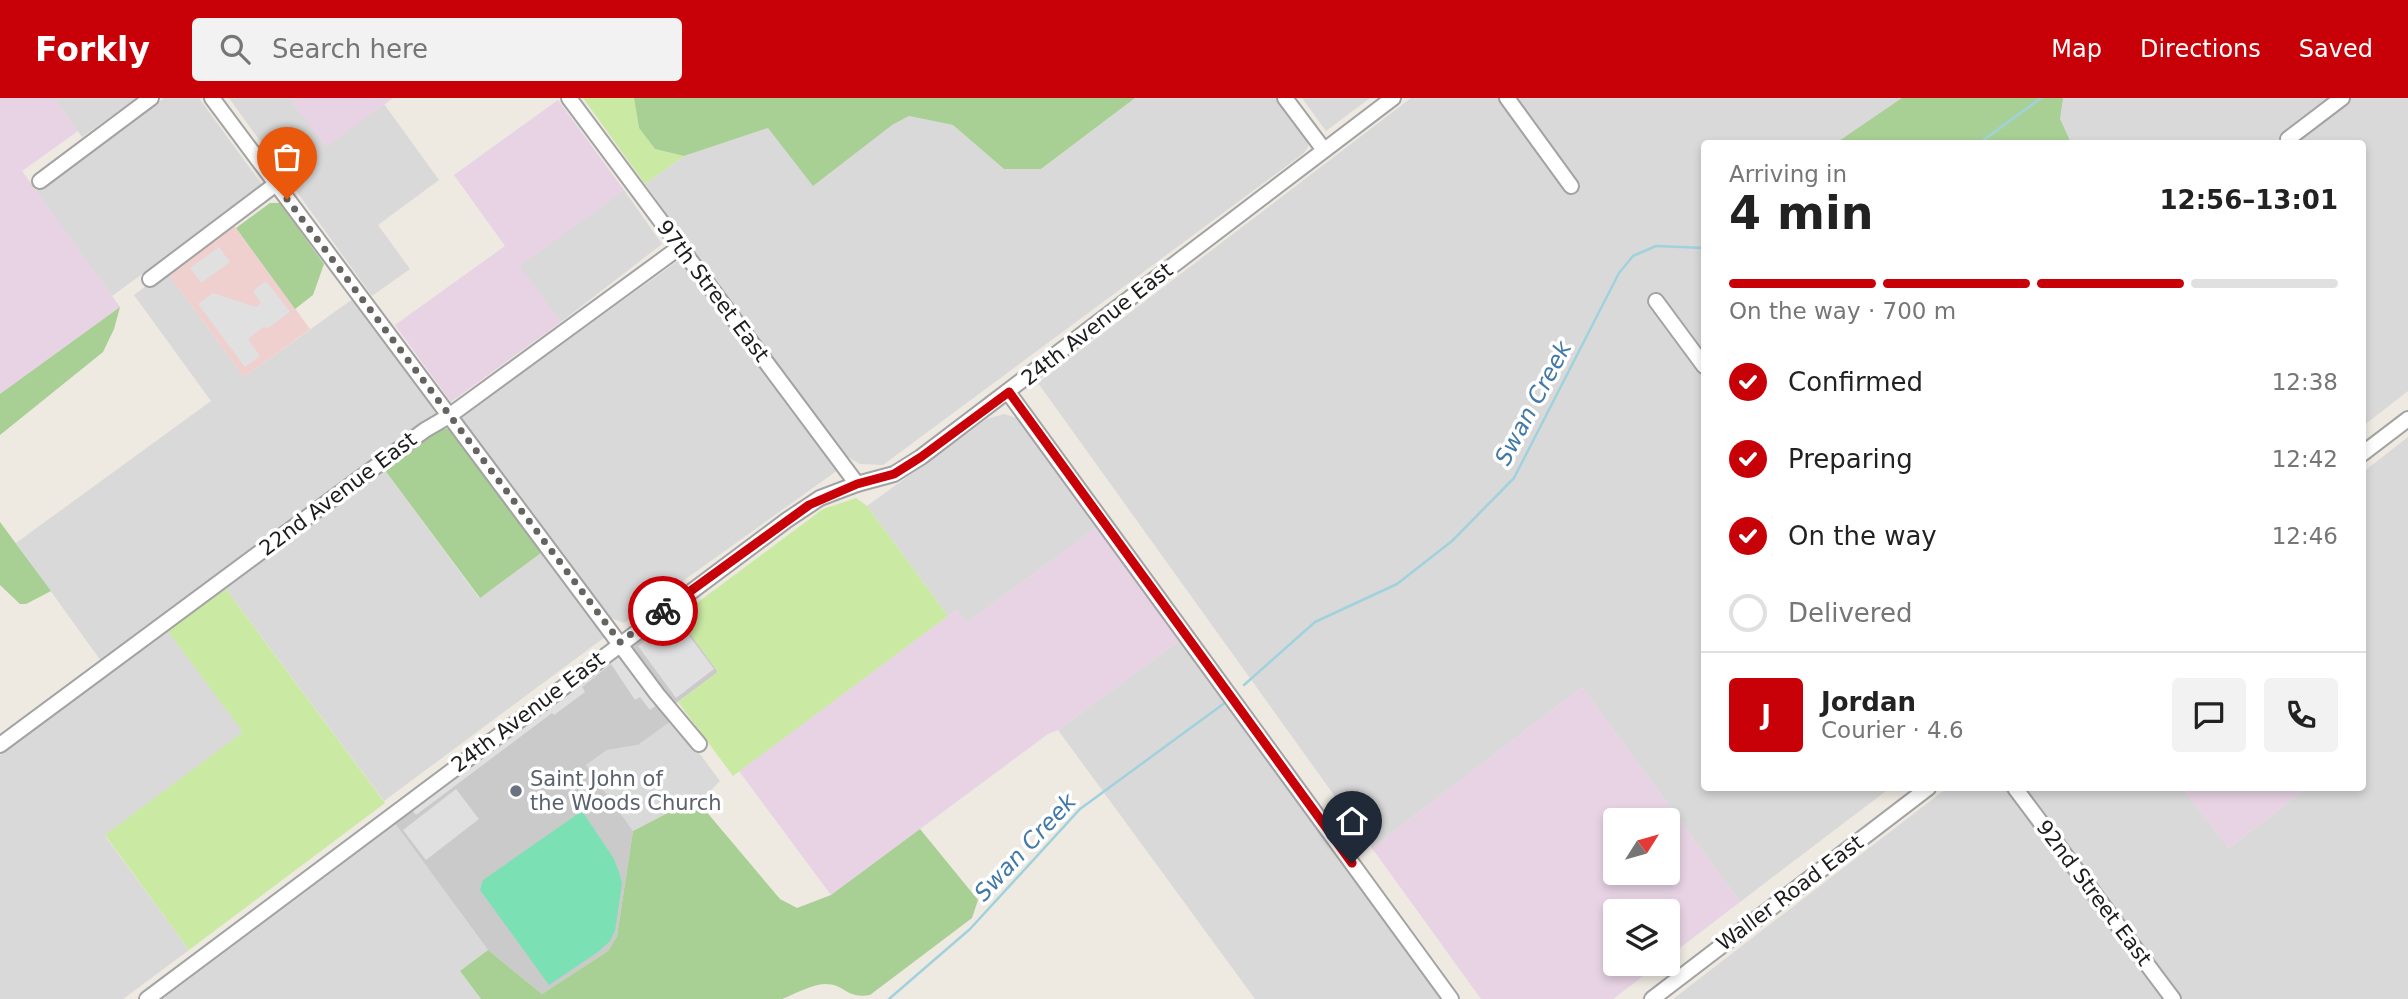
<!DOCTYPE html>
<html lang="en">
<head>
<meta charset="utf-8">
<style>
  body { margin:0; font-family:"DejaVu Sans",sans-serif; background:#f2f2f2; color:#222; height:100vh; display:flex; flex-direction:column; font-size:26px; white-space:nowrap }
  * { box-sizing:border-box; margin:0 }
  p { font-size:23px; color:#767676 }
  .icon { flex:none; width:38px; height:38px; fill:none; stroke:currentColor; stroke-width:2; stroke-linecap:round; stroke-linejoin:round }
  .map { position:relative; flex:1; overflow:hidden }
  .side { position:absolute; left:1701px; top:42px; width:665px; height:651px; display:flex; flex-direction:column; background:#fff; border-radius:7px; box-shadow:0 4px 10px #0003 }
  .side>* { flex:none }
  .needle { width:46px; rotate:53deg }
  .controls { position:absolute; left:1603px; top:710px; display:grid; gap:14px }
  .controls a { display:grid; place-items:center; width:77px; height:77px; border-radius:7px; background:#fff; box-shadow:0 4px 10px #0003; font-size:35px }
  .pin { position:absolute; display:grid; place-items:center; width:60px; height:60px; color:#fff; margin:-72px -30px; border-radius:50% 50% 50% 0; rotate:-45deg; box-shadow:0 0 7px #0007 }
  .pin .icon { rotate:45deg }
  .courier { position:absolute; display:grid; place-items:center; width:70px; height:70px; margin:-35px; border:5px solid #c80008; border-radius:50%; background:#fff; color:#222; box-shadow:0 2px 9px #0007 }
  .headline em { font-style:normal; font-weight:700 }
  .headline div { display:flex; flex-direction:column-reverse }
  .headline { display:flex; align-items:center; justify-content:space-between; height:119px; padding:0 28px }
  h1 { font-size:46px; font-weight:700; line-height:52px }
  .bar { display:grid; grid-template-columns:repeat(4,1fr); gap:10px 7px; align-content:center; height:84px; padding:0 28px }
  .bar i { height:9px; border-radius:5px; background:#e0e0e0 }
  .bar .on { background:#c80008 }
  .bar p { grid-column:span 4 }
  .line { display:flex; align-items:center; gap:18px; padding:0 28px; border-top:2px solid #e0e0e0 }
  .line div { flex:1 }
  .round { display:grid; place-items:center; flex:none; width:74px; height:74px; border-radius:7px; background:#f2f2f2 }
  ol { padding:0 28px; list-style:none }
  li { display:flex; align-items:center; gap:21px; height:77px }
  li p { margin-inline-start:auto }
  li .icon { padding:7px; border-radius:50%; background:#c80008; color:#fff; stroke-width:4 }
  li:last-child { color:#767676 }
  li i { width:38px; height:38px; border:4px solid #e0e0e0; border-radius:50% }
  header { display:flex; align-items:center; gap:42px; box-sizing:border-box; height:98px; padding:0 35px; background:#c80008; color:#fff }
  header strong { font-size:33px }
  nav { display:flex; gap:38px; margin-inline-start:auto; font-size:24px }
  .search { width:490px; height:63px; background:#f2f2f2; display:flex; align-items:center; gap:18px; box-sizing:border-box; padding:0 24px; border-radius:7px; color:#767676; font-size:26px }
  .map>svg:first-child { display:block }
  .residential { fill:#dad9d9 }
  .commercial { fill:#f0cfcf }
  .industrial { fill:#e7d3e4; fill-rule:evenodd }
  .religious { fill:#cacaca }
  .grass { fill:#caeaa4 }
  .forest { fill:#a8cf94 }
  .pitch { fill:#7ce0b5 }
  .parking { fill:#e0e0e0 }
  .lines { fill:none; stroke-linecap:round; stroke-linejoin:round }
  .stream { stroke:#a0d2dd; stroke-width:2.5 }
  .minor-casing { stroke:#a3a3a3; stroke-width:18 }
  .minor { stroke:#fff; stroke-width:14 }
  .done { stroke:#666461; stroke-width:7; stroke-dasharray:0 12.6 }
  .route { stroke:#c80008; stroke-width:9 }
  .worship-dot { fill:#6b7280; stroke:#fff; stroke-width:2.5 }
  .labels { text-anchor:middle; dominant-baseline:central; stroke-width:7; stroke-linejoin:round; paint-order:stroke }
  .street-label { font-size:21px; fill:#1c1c1c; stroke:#fff }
  .worship-label { font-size:21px; fill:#5b616d; stroke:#fff; text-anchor:start }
  .water-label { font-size:23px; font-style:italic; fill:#4379a6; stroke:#fff }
</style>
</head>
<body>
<header>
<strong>Forkly</strong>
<div class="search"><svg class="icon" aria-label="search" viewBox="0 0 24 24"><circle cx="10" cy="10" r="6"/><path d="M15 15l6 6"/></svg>Search here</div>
<nav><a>Map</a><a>Directions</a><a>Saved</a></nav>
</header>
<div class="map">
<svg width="2408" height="901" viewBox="0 0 2408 901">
  <rect width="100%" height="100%" fill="#eee9e1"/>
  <g class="residential">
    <polygon points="54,0 137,0 82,39"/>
    <polygon points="164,0 199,0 263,88 112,198 36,93"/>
    <polygon points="229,0 289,0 326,48 384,6 439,82 378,127 410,171 372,198"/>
    <polygon points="1135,0 1280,0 1308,43 1308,49 1304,55 883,367 860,366 844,357 645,86 684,58 768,30 892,27 909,18 953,27 1004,71 1041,71"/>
    <polygon points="1302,0 1370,0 1326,33"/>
    <polygon points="1411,0 2408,0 2408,293 2363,328 2362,46 1704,46 1704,690 1890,690 1740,804 1582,589 1372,750 1038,285"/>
    <polygon points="624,92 662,146 561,224 519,168"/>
    <polygon points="683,159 838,372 624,525 611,520 459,321"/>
    <polygon points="166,173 244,279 354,200 439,318 101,563 16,445 211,303 134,197"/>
    <polygon points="1004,316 1023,322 1100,427 966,525 956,512 948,518 867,408 987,321"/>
    <polygon points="2408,339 2408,901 1673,901 1947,690 2182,690 2229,750 2307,690 2362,690 2363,374"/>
    <polygon points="384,371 479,500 541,455 605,539 384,703 225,490"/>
    <polygon points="167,532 244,634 105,738 189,852 123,901 0,901 0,657"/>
    <polygon points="1183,540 1444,901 1255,901 1058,632"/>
    <polygon points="674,621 720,683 699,705 685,706 633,733 586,667 607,652 638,647"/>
    <polygon points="391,720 488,852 460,873 481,901 158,901"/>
  </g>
  <polygon class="commercial" points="232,125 310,231 244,279 166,173"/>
  <g class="industrial">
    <polygon points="0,0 54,0 78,33 22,73 120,209 0,296"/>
    <polygon points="289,0 393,0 326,49"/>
    <polygon points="558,2 624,92 520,168 561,224 451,304 395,227 505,148 454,77"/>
    <polygon points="1100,427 1183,540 1058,632 1048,636 831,797 739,673 956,512 966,525"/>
    <path d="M1582,589l158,215 -72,55v-45h-53v52h44l-46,35h-132l-109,-151zM1615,723h53v52h-53z"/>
    <polygon points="2182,690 2307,690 2229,750"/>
  </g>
  <polygon class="religious" points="672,510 718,574 667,612 674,621 638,647 607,652 586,667 633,733 617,838 608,853 542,896 488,852 391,720"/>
  <g class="grass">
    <polygon points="583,0 634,0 639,30 655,51 684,58 645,86"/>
    <polygon points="856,400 867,408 948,518 733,678 678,604 718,574 678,519 823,411"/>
    <polygon points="225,490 385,705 189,852 105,737 243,634 167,532"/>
  </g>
  <g class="forest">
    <polygon points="634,0 1135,0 1041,71 1004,71 953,27 909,18 892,27 813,88 768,30 684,58 655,51 639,30"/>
    <polygon points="1902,0 2063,0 2060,21 2071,45 1836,45"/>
    <polygon points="270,105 280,105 324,166 313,197 295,211 236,130"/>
    <polygon points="120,209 114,231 103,254 0,337 0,296"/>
    <polygon points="441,330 450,331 541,455 480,500 384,371"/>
    <polygon points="0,424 51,493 26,506 20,506 0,487"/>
    <path d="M699,705l81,96 17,9 34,-13 89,-66 58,71 -6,18 -102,77c-25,4 -24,-11 -45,-11 -13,0 -30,10 -43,15h-301l-21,-28 28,-21 54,44 66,-43 9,-15 16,-105 52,-27z"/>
  </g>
  <polygon class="pitch" points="582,713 614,761 619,774 622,785 615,833 610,843 598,854 549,887 480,792 483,782"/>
  <g class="parking">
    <polygon points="219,149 230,164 201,185 190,170"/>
    <polygon points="266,183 290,214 268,230 263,229 248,241 260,258 245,269 198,206 213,195 256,209 261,205 253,193"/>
    <polygon points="676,520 714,571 676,600 638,548"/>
    <polygon points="617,550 659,605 650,612 640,599 635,602 611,566 582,589 585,594 554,617 552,615 416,717 409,708"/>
    <polygon points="456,691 479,721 426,762 403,732"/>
  </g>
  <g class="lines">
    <g class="stream">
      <polyline points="1978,46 2041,0"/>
      <polyline points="1244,587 1315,524 1397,486 1452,443 1514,380 1619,175 1633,158 1656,148 1704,150"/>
      <polyline points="889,901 970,831 1080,711 1226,604"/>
    </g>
    <defs>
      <g id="minor">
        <polyline points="212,0 657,596 699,646"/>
        <polyline points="569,0 857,386"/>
        <polyline points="1285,0 1324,52"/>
        <polyline points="1507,0 1571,88"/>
        <polyline points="2288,41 2342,0"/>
        <polyline points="40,83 151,0"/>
        <polyline points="150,181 276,86"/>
        <polyline points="1656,203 1704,268"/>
        <polyline points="1008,294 1451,901"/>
        <polyline points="2362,356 2408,321"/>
        <polyline points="0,647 425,332 449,318 680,149"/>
        <polyline points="2015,690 2173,901"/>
        <polyline points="147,901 787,422 820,400 857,386 894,376 921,359 1393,0"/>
        <polyline points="1652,901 1928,690"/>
      </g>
    </defs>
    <use href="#minor" class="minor-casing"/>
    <use href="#minor" class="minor"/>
  </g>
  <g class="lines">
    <polyline class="done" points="287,101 620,544 663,513"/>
    <polyline class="route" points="663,513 809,407 857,386 894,376 921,359 1009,294 1352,765"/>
  </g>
  <circle class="worship-dot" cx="516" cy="693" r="7"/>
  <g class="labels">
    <g class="street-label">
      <text transform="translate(713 193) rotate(53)">97th Street East</text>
      <text transform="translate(1097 226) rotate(-38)">24th Avenue East</text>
      <text transform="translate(338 396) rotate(-37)">22nd Avenue East</text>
      <text transform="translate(528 614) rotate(-37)">24th Avenue East</text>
      <text transform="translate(1790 795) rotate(-37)">Waller Road East</text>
      <text transform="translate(2094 795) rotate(53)">92nd Street East</text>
    </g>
    <g class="worship-label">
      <text x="530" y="681">Saint John of<tspan x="530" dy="24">the Woods Church</tspan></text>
    </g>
    <g class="water-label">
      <text transform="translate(1533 305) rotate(-62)">Swan Creek</text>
      <text transform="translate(1025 749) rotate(-47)">Swan Creek</text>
    </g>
  </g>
</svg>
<div class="controls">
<a><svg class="needle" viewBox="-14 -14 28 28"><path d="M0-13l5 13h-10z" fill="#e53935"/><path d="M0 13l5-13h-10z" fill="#767676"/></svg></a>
<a><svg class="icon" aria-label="layers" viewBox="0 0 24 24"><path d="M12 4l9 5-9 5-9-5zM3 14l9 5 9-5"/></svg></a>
</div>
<div class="pin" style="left:287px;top:101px;background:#ea580c"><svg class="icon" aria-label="bag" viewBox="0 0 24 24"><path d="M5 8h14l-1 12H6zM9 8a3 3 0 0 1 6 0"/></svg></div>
<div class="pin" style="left:1352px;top:765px;background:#1f2937"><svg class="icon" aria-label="home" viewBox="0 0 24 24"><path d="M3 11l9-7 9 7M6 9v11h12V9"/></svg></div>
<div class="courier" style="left:663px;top:513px"><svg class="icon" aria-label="bike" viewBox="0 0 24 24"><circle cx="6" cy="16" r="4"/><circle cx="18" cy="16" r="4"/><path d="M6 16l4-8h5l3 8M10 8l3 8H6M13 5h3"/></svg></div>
<section class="side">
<div class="headline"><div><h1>4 min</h1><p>Arriving in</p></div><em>12:56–13:01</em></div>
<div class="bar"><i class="on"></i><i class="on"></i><i class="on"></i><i></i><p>On the way · 700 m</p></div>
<ol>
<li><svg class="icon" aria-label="check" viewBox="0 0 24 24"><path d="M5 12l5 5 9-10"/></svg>Confirmed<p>12:38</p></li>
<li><svg class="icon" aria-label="check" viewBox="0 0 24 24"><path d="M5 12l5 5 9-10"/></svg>Preparing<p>12:42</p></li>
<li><svg class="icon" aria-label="check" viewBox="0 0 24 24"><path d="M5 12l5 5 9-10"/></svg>On the way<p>12:46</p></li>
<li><i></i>Delivered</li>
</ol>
<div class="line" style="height:126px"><b class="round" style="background:#c80008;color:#fff">J</b><div><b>Jordan</b><p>Courier · 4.6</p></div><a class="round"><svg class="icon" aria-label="chat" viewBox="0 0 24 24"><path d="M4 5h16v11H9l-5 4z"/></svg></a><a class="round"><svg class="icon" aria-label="phone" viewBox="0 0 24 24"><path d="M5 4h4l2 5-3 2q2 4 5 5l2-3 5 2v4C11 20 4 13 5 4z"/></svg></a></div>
</section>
</div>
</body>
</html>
